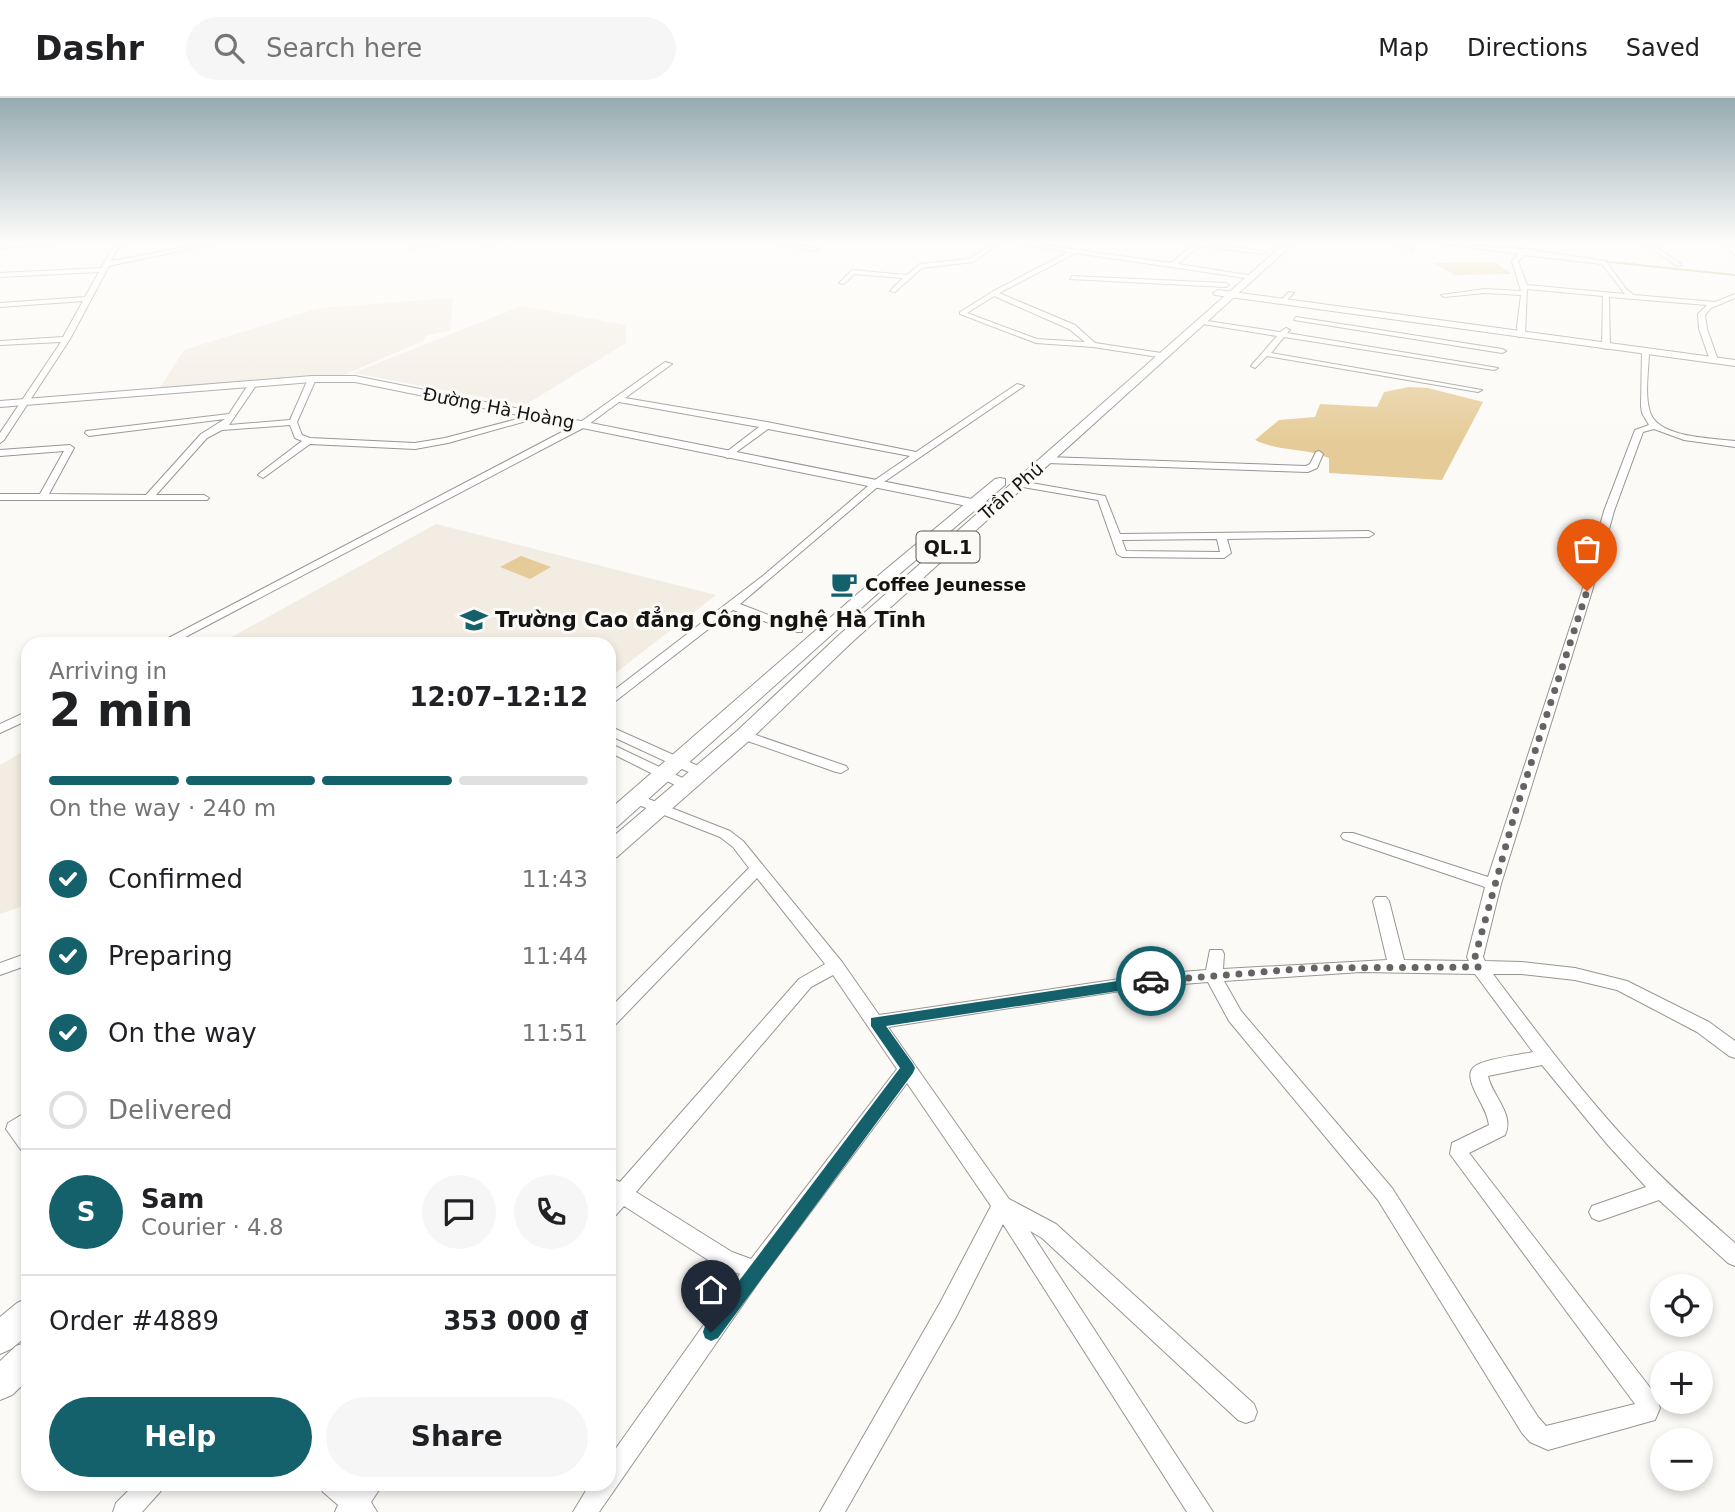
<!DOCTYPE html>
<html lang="en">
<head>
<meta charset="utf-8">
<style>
  body { margin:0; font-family:"DejaVu Sans",sans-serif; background:#f6f6f6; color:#202124; height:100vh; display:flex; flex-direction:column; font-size:26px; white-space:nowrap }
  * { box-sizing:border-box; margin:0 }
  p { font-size:23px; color:#757577 }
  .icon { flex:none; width:38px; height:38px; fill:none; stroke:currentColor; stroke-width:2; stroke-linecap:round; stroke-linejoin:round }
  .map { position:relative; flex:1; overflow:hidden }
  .panel { position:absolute; left:21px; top:539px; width:595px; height:854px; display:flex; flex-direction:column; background:#fff; border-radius:21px; box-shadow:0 4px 10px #0003 }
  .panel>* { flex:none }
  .tools { position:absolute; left:1650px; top:1176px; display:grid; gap:14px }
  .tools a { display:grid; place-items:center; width:63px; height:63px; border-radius:50%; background:#fff; box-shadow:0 4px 10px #0003; font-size:35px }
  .pin { position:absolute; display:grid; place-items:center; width:60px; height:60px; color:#fff; margin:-72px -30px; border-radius:50% 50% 50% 0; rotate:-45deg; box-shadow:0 0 7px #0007 }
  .pin .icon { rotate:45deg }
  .courier { position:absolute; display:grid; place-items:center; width:70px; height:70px; margin:-35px; border:5px solid #14616c; border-radius:50%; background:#fff; color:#222; box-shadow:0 2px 9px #0007 }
  .headline em { font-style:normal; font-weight:700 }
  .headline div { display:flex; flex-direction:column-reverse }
  .headline { display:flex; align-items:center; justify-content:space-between; height:119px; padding:0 28px }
  h1 { font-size:46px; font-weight:700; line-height:52px }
  .bar { display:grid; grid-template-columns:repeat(4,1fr); gap:10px 7px; align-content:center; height:84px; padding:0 28px }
  .bar i { height:9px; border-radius:5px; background:#e0e0e0 }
  .bar .active { background:#14616c }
  .bar p { grid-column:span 4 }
  .line { display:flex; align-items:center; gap:18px; padding:0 28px; border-top:2px solid #e0e0e0 }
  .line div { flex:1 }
  .round { display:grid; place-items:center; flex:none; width:74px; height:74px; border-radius:37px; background:#f6f6f6 }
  ol { padding:0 28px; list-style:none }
  li { display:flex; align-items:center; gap:21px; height:77px }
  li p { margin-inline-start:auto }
  li .icon { padding:7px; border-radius:50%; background:#14616c; color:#fff; stroke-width:4 }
  li:last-child { color:#757577 }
  li i { width:38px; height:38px; border:4px solid #e0e0e0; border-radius:50% }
  .primary-button { display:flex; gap:14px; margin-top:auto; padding:14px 28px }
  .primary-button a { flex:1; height:80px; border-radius:42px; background:#14616c; color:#fff; font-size:28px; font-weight:700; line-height:80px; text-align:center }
  .primary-button a+a { background:#f6f6f6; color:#202124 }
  header { display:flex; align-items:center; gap:42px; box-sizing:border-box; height:98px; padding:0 35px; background:#fff; border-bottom:2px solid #e0e0e0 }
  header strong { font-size:33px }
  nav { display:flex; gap:38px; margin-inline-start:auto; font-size:24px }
  .search { width:490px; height:63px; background:#f6f6f6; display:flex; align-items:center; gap:18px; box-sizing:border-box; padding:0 24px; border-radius:38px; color:#757577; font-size:26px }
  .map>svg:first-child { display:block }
  .built { fill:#f2ece2 }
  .green { fill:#e5cb97 }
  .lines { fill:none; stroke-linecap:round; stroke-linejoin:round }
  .stream { stroke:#b89b5d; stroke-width:2 }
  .street-casing { stroke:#979692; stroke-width:2 }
  .secondary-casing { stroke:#979692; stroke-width:2 }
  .primary-casing { stroke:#979692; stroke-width:2 }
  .street { fill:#fff; fill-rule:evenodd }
  .secondary { fill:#fff; fill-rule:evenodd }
  .primary { fill:#fff; fill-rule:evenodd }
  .route { fill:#14616c }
  .done { stroke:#666462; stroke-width:7; stroke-dasharray:0 12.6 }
  .labels { text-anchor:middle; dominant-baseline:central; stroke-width:6; stroke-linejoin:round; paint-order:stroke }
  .far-street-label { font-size:18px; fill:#151413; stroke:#fcfaf6 }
  .far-poi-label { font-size:18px; font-weight:bold; fill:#151413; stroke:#fcfaf6; text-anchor:start }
  .shield { fill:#fcfaf6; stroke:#5a5957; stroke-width:2 }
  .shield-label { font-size:19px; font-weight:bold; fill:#151413 }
  .poi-label { font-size:21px; font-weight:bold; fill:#151413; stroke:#fcfaf6; text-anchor:start }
</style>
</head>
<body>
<header>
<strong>Dashr</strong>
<div class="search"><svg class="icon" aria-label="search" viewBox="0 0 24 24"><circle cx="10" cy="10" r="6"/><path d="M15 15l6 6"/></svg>Search here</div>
<nav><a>Map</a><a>Directions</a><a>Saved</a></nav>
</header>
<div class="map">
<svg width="1735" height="1414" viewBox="0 0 1735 1414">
  <rect width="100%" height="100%" fill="#fcfaf6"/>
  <g class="built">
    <polygon points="453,200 450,233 427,237 423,243 344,277 159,291 184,252 319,210"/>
    <polygon points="521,208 626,227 626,245 525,307 353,275"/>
    <polygon points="436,426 716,497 609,580 609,546 219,546"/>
    <polygon points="28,651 28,806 0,816 0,667"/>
  </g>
  <g class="green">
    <polygon points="1494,164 1512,176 1454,177 1433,165"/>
    <path d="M1409,289l19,1 55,14 -41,78 -113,-7v-15c-26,-11 -49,-6 -74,-18l24,-20 36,-3 5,-13 57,3 7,-15z"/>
    <polygon points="521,458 551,469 530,481 500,469"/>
  </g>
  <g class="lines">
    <g class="stream">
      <polyline points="1454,146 1477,148"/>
      <polyline points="1600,163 1735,177"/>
    </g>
    <defs>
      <g id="street">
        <polygon points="0,146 53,146 0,150"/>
        <polygon points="119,146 125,146 116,153 111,163 202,146 212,146 109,168 70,241 4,342 0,345 0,335 61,244 0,247 0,243 63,239 83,203 0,209 0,205 85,199 99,174 0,179 0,175 101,170 112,151"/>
        <polygon points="411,146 417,146 412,152 408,152"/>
        <polygon points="421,146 439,146 436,148"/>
        <polygon points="485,146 492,146 489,148"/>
        <polygon points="993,146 999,146 973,164 922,170 895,194 890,193 903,180 854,176 844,186 839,185 852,172 907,177 920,166 969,161"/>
        <path d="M1023,146h13l135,19 23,-19h17l56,8 -3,2 -65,-8 -21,18 76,12 -2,3 -176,-26 -77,40 76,32 20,18 73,11 1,2 -4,2 -72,-11 -57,-4 -76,-29v-2l32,-20 76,-40zM994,198l75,33 16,13 -48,-3 -70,-26z"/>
        <polygon points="1396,146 1403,146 1413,152 1408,153"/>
        <path d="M1445,146l79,5 82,12 20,28 8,6 81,7 20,-8v4l-24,10 -6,7 2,14 11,31 -4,2 -4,-2 -11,-31 -1,-15 9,-9 -98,-8 1,50 -4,2 -4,-2 1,-51 -76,-7 -2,46 -7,2 -1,-10 4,-32 -36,-2 -41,4 -3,-2 44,-6 36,2 -9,-30 6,-7zM1524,157l78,9 23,30 -98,-9 -9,-24z"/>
        <polygon points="1646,146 1652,146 1682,167 1677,168"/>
        <polygon points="1722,146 1728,146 1735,152 1735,157"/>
        <polygon points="1072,178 1226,185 1229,187 1226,189 1070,181"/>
        <polygon points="1289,194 1294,195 1284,205 1280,205 1280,203"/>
        <polygon points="1296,219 1502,251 1506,253 1502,255 1294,222"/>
        <polygon points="1200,222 1280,234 1286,230 1290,232 1287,235 1498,270 1494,272 1284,239 1271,255 1482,292 1478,294 1267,258 1255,270 1251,268 1277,238 1203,226"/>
        <path d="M1642,251l7,2c0,19 -5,42 1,61 8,26 62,26 85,29v6l-51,-7 -30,-11 -11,3 -29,79 -22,80 -91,293 -18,73 2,4 36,1 54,6 52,13 82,41 26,19v17l-6,-2 -32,-24 -80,-42 -42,-10 -54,-6h-28c48,64 96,128 152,186 28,29 59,56 90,83v23l-7,-3 -69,-63 -60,21 -7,-3 -3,-6 3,-6 54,-19 -39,-43 -65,-79 -54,11c4,20 27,38 17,59l-36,18 186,241 5,14 -5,12 -107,30 -18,-8 -8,-9 -144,-233 -149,-179 -21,-39 -62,5 -258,40 121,172 47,25 198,180 3,8 -3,8 -8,3 -8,-3 -196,-182 -12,-7 183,281h-26l-184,-288 -47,93 -111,195h-25l120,-209 51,-97 -84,-123 -145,194 -163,235h-26l17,-28h19v-26l131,-184 -21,-7 -95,-61 -8,9 -7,3v-41l11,5 179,-203 26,-15 -68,-86 -142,147 -6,2v-18l140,-141 -16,-21 -13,-10 -89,-35 -2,-3 2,-3h10l89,35 13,10 99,121 37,53 267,-40 60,-5 4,-20h12l2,4 -1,15 164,-9 -14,-59 3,-4h10l3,4 15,59 65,1 -2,-4 18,-70 -142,-48 -2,-3 2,-3h10l135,44 94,-286 22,-80 31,-81 14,-5 -7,-12 -1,-7zM1361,874l114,2 58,78c-13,3 -52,7 -60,16 -5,5 -2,15 1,21 5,12 13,22 15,36l-37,18 -2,11 185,250 -89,22 -8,-9 -146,-229 -151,-177 -17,-30zM833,877l64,94 -146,190 -19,-7 -96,-60 175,-205z"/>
        <polygon points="665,264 672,266 625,300 767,324 916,354 1017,286 1024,288 881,386 740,506 802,530 802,534 794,534 733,512 613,605 609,606 609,596 764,477 875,382 910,358 768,331 728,360 725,359 725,355 759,329 619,304 585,329 172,546 157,546 579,325"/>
        <polygon points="312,279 316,281 297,324 302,337 310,340 415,345 445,340 540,315 544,318 448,345 415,351 310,346 263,380 258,377 260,375 302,343 295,340 290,327 222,332 207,340 156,397 204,397 209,400 207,402 0,402 0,396 40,396 64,353 0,358 0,352 70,347 74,350 49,396 146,397 201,336 225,321 89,338 85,335 86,333 229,316 250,284 253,284 257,286 229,327 290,322 308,281"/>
        <polygon points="1319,353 1323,356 1317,370 1308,374 1047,365 1042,362 1047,359 1306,368 1310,366 1316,354"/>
        <path d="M1020,383l85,15 15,38 249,-3 5,3 -5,3 -142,2 4,14 -7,5 -102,-1 -5,-3 -19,-54 -81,-14 -2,-2zM1217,441l3,13 -94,-1 -4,-11z"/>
        <polygon points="28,613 28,622 0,635 0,626"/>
        <polygon points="609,628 705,671 707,674 705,677 695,677 609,637"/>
        <polygon points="744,633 846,668 848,671 841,675 836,674 739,640 738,637"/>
        <polygon points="609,645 691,684 693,687 686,691 681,690 609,654"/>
        <polygon points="28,855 28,867 0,877 0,865"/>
        <polygon points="28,1013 28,1054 21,1052 6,1031 8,1025"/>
        <polygon points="135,1386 164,1386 160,1394 142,1414 113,1414 116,1405"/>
        <polygon points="319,1386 350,1386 353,1389 355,1386 383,1386 371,1404 377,1414 335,1414 338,1407 323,1394"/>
      </g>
      <g id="secondary">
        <polygon points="777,146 795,146 818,151 814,153"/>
        <polygon points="1218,192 1735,262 1735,268 1215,197 1213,195"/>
        <polygon points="312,278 355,278 992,405 999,409 992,413 355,284 312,284 0,309 0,303"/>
      </g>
      <g id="primary">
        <polygon points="1284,146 1293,146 850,546 751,641 617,759 609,761 609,742 737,633 838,538"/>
        <polygon points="1000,380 1005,381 1005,387 897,478 617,729 609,731 609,712 885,472 995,381"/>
        <polygon points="28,1200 28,1237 11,1251 0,1256 0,1219 17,1205"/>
        <polygon points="28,1244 28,1282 12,1297 0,1302 0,1263 16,1248"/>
      </g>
    </defs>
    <use href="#street" class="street-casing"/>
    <use href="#secondary" class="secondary-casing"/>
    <use href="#primary" class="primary-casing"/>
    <use href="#street" class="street"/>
    <use href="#secondary" class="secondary"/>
    <use href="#primary" class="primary"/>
  </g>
  <linearGradient id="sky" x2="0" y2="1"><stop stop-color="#95aab0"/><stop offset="0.42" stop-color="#fefdfb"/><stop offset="1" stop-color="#fefdfb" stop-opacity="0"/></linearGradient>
  <rect width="1735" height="344" fill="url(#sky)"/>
  <polygon class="route" points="1151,878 1158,883 1151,888 886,928 913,966 915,970 913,975 718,1240 711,1243 705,1240 703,1234 705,1228 900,970 871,928 871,920"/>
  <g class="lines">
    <polyline class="done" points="1151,883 1312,870 1479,869 1475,859 1515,715 1587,493"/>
  </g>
  <defs>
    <symbol id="cafe-bare" viewBox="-9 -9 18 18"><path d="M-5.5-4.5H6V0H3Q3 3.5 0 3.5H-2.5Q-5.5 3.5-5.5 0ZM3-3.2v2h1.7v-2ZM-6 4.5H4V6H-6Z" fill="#14616c" stroke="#fcfaf6" stroke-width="2.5" paint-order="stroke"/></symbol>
    <symbol id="university-bare" viewBox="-9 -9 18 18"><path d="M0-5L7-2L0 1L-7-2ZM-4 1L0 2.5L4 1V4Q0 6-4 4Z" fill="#14616c" stroke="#fcfaf6" stroke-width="2.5" paint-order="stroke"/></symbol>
  </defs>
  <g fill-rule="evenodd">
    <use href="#cafe-bare" x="825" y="467" width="38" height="38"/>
    <use href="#university-bare" x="455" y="503" width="38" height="38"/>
  </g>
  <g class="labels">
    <g class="far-street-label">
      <text transform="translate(499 310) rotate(11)">Đường Hà Hoàng</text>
      <text transform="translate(1011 393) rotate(-41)">Trần Phú</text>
    </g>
    <g class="far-poi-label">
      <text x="865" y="486">Coffee Jeunesse</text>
    </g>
    <rect class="shield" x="916.5" y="433.5" width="63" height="31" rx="5"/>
    <g class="shield-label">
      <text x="948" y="449">QL.1</text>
    </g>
    <g class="poi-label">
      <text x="495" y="522">Trường Cao đẳng Công nghệ Hà Tĩnh</text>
    </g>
  </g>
</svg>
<div class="tools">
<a><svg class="icon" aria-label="locate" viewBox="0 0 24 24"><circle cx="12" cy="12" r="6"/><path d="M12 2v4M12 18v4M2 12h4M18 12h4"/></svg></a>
<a>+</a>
<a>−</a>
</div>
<div class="pin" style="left:1587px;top:493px;background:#ea580c"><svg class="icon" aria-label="bag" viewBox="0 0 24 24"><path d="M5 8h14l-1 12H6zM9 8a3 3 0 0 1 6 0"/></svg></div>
<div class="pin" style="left:711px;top:1234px;background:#1f2937"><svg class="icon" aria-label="home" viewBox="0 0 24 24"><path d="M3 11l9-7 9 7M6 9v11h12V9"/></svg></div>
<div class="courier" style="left:1151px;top:883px"><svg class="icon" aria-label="car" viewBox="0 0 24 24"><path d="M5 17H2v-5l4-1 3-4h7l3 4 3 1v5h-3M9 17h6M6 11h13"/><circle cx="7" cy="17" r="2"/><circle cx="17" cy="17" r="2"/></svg></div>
<section class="panel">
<div class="headline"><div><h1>2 min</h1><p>Arriving in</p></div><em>12:07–12:12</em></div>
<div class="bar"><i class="active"></i><i class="active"></i><i class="active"></i><i></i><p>On the way · 240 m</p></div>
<ol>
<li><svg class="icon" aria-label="check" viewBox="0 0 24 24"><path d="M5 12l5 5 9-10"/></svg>Confirmed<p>11:43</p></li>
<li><svg class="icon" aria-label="check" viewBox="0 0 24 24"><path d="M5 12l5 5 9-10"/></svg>Preparing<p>11:44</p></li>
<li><svg class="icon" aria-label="check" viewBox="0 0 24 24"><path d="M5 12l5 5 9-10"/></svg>On the way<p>11:51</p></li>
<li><i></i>Delivered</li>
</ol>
<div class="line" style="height:126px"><b class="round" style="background:#14616c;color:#fff">S</b><div><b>Sam</b><p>Courier · 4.8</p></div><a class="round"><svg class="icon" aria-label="chat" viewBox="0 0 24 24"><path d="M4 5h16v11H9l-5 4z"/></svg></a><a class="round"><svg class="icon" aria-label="phone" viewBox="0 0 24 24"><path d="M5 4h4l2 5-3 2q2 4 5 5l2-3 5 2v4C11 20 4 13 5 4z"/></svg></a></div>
<div class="line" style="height:91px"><div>Order #4889</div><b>353 000 ₫</b></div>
<div class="primary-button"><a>Help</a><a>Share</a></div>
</section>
</div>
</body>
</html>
